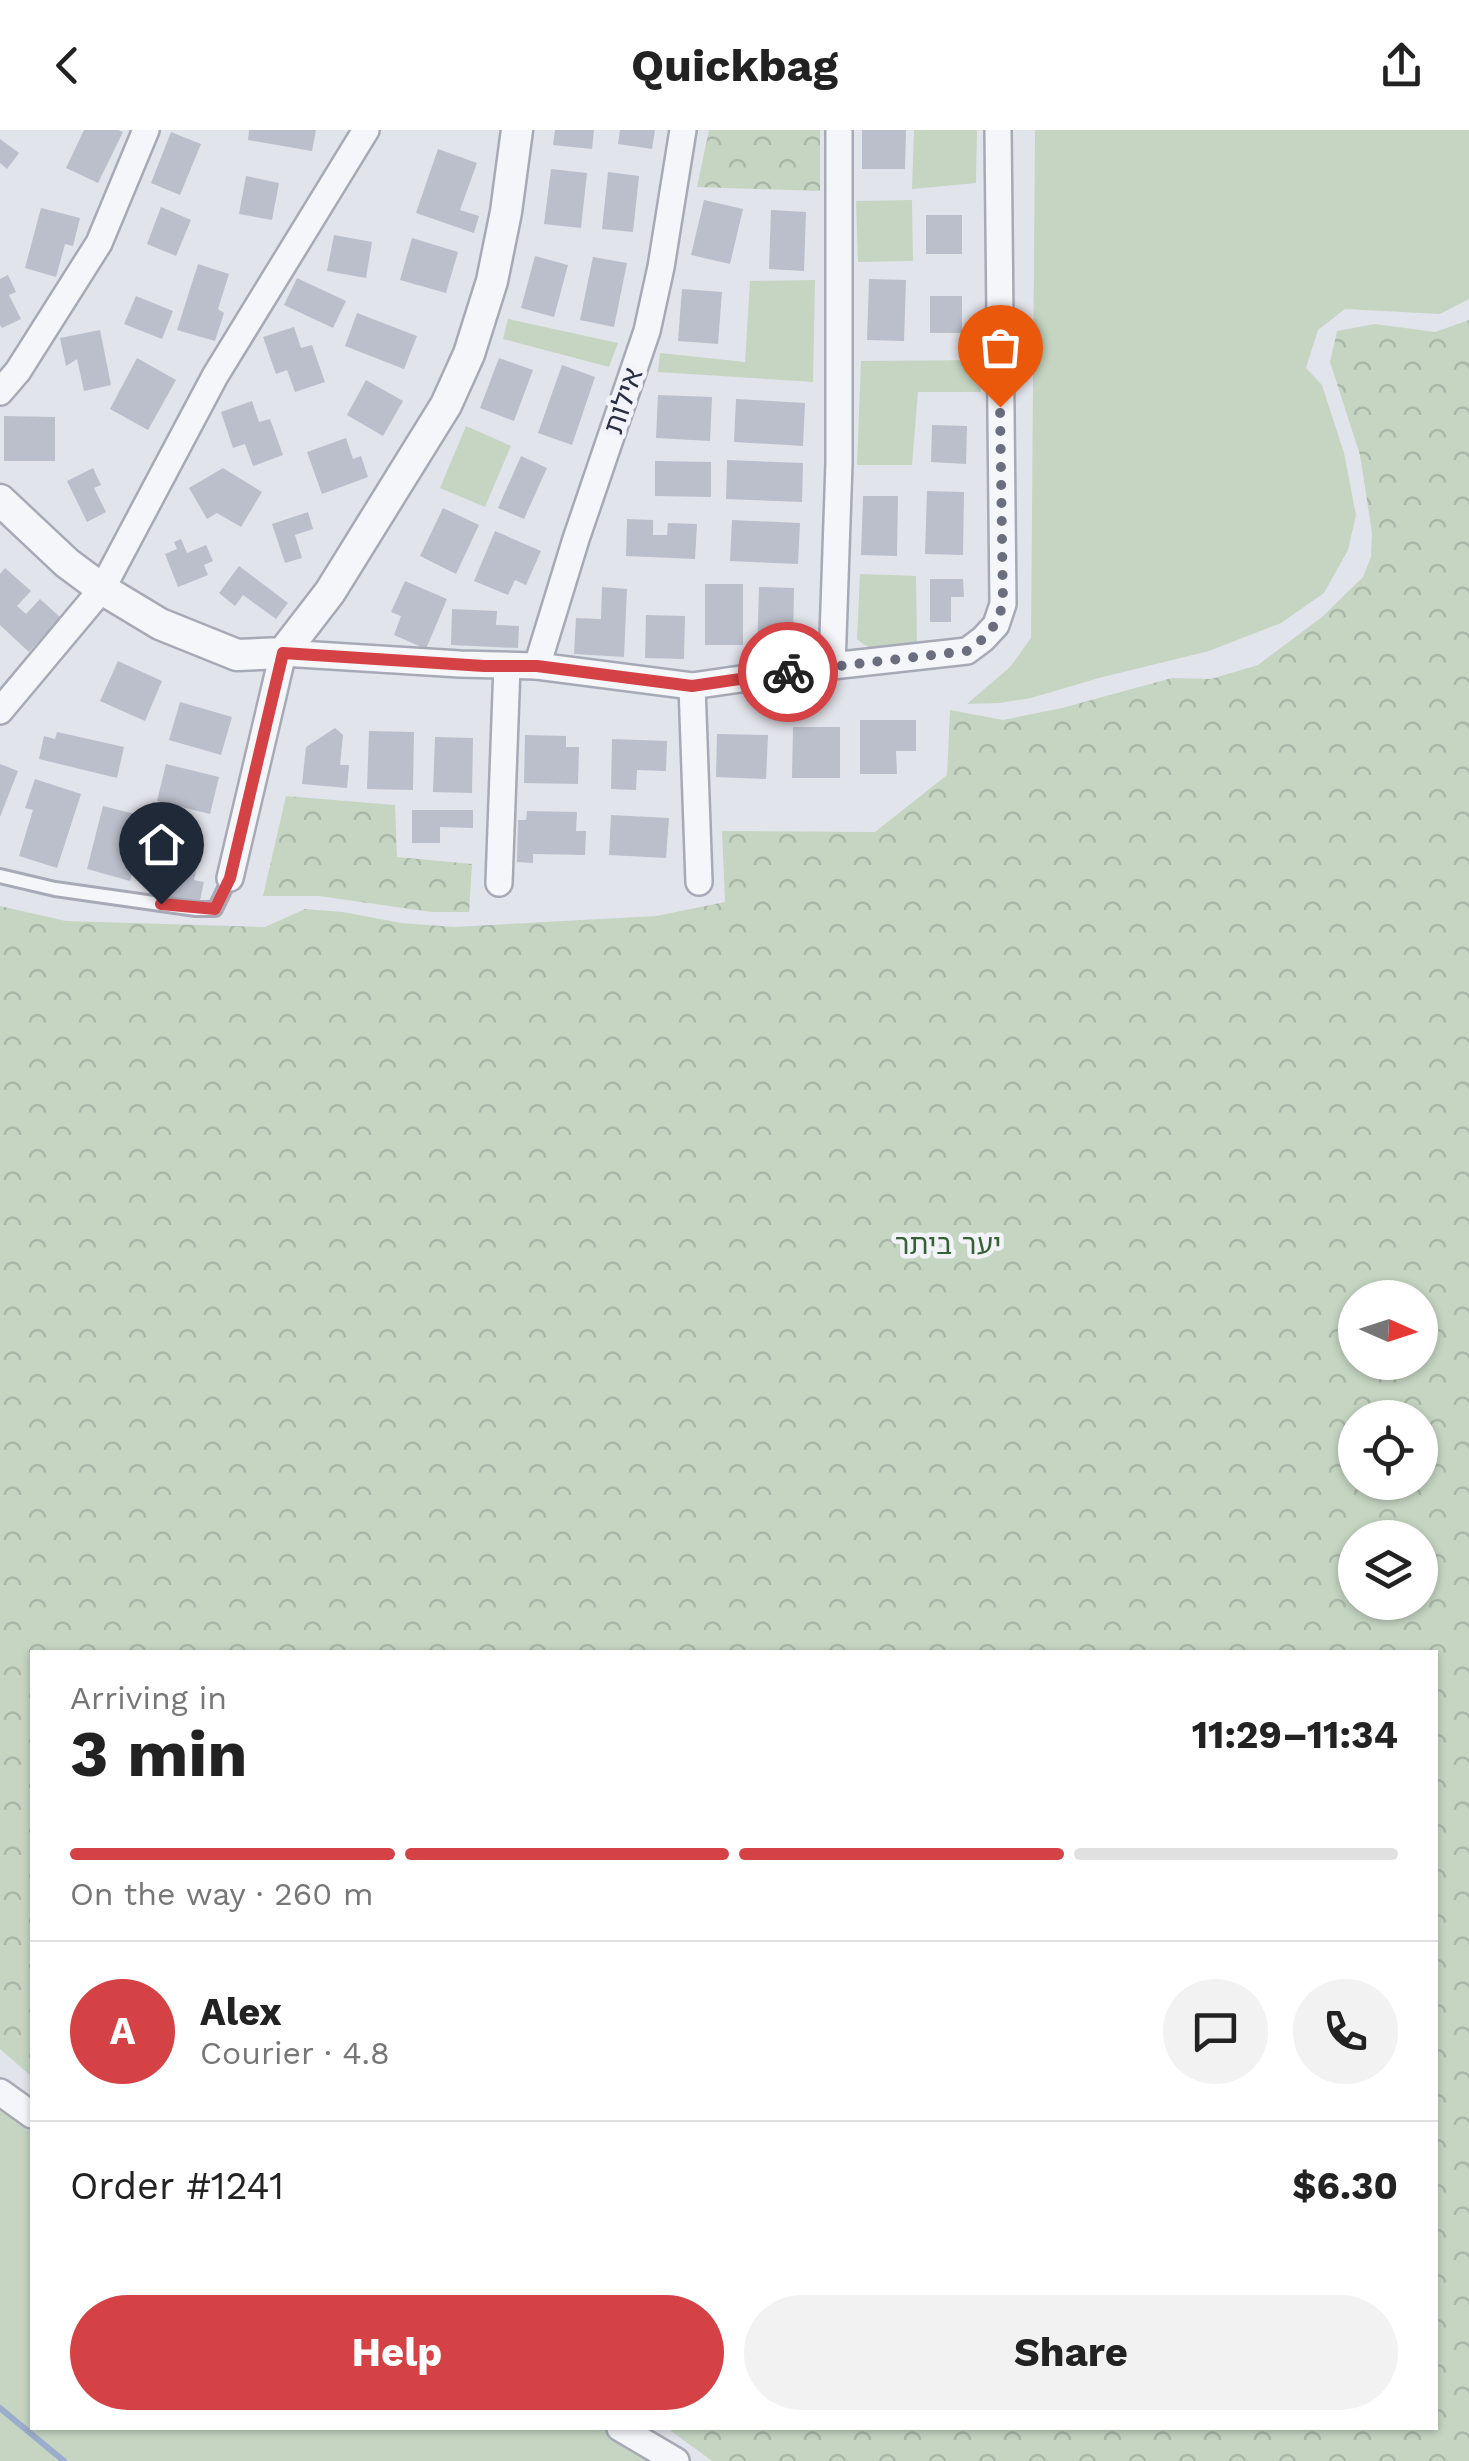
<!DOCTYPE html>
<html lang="en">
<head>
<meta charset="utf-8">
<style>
  body { margin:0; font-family:"Work Sans","Noto Sans Hebrew",sans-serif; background:#f2f2f2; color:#222; height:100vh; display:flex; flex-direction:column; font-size:38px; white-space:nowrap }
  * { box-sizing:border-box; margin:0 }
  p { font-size:32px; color:#767676 }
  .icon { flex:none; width:55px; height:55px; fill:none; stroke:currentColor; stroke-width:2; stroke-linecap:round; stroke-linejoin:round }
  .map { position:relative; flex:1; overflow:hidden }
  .sheet { position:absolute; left:30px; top:1520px; width:1408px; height:780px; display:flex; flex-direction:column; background:#fff; border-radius:0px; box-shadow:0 2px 8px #0004 }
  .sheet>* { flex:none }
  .needle { width:65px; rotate:93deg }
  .controls { position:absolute; left:1338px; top:1150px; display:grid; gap:20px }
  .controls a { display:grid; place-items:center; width:100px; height:100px; border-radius:50%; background:#fff; box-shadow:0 2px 8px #0004; font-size:50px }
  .pin { position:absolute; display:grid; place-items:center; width:85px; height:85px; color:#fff; margin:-102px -42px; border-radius:50% 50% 50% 0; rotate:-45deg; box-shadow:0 0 10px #0007 }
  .pin .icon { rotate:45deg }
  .courier { position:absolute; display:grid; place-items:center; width:100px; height:100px; margin:-50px; border:8px solid #d54245; border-radius:50%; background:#fff; color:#222; box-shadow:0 2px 12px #0007 }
  .overview em { font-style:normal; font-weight:700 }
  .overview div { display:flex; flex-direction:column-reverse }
  .overview { display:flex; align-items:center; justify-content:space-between; height:170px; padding:0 40px }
  h1 { font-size:65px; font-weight:700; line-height:75px }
  .bar { display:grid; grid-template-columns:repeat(4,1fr); gap:15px 10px; align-content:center; height:120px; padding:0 40px }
  .bar i { height:12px; border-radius:8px; background:#e0e0e0 }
  .bar .selected { background:#d54245 }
  .bar p { grid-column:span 4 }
  .line { display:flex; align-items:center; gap:25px; padding:0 40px; border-top:2px solid #e0e0e0 }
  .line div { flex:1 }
  .round { display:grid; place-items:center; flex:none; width:105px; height:105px; border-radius:52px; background:#f2f2f2 }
  .button { display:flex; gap:20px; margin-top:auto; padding:20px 40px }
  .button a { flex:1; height:115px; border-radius:60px; background:#d54245; color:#fff; font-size:40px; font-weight:700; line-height:115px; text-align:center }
  .button a+a { background:#f2f2f2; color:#222 }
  header { display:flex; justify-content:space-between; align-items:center; height:130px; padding:0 40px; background:#fff; font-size:45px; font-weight:700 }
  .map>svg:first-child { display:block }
  .grass { fill:#c5d5c2 }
  .forest { fill:url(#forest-crowns); fill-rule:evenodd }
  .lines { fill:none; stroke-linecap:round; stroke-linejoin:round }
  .stream { stroke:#9badcc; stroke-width:6 }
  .building { fill:#bbbfcb }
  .service-casing { stroke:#a7aab6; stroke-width:18 }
  .minor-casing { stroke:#a7aab6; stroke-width:30 }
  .tertiary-casing { stroke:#a7aab6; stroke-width:35 }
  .service { stroke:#f5f6f9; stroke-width:12 }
  .minor { stroke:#f5f6f9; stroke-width:25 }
  .tertiary { stroke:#f5f6f9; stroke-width:30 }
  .done { stroke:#6a6e7e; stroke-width:10; stroke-dasharray:0 18 }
  .route { stroke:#d54245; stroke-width:12 }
  .labels { text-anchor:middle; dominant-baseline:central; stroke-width:9; stroke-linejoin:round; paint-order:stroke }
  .street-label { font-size:28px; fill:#292f44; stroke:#f1f3f8 }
  .park-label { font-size:28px; fill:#386035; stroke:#f1f3f8 }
</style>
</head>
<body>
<header><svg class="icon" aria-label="back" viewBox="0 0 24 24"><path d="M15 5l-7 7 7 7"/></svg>Quickbag<svg class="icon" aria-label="share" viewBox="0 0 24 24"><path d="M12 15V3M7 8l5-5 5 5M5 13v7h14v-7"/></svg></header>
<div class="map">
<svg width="1469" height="2331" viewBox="0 0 1469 2331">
  <defs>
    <pattern id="forest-crowns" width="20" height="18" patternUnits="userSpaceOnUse" patternTransform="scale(2.5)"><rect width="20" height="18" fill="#c5d5c2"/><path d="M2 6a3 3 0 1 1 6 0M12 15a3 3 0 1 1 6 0" fill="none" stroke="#a9b7a8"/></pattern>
  </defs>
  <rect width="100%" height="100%" fill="#e2e4eb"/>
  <g class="grass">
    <polygon points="914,0 977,0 976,53 912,59"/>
    <polygon points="1035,0 1469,0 1469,169 1440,184 1345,179 1318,200 1306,238 1322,255 1344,323 1356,385 1348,420 1324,463 1281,493 1209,521 1099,548 1031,568 1000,573 967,574 1010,537 1031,508"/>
    <polygon points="912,70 913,131 858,132 856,71"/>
    <polygon points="815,150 813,252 658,242 660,223 745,232 750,151"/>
    <polygon points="508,189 618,213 609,237 503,209"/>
    <polygon points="976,230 981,262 918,262 912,335 857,335 861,231"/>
    <polygon points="466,296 511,316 485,377 440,358"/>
    <path d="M860,444l56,2 1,71c-20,1 -45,8 -60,-8z"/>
    <polygon points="0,1968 32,1990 32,2298 604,2298 658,2331 0,2331"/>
  </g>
  <g class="forest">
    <polygon points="709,0 820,0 820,61 697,57"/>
    <path d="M1469,190v2141h-757l-45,-33h768v-776h-1403v425l-32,-28v-1143l66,15 199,6 40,-18 38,3 58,11 53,4 202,-11 69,-14 -3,-71 153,1 72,-57 3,-65 53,10 59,-12 110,-30 39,1 47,-14 64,-48 41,-40 8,-20 1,-24 -12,-78 -30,-93 7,-31 38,-7 60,8zM1355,1168h65v64h-65zM1355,1288h65v64h-65zM1355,1408h65v64h-65z"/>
    <polygon points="286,666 395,675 397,727 472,734 469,782 431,782 319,766 263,766"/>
  </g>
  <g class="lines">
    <polyline class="stream" points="0,2278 64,2331"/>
  </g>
  <g class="building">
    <polygon points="84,0 118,0 123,2 98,53 66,38"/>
    <polygon points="249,0 316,0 312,21 248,10"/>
    <polygon points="555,0 594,0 592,19 553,15"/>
    <polygon points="620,0 655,0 652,19 618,14"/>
    <polygon points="862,0 906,0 905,39 862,39"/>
    <polygon points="171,2 201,14 180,65 151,53"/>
    <polygon points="0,9 19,23 7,39 0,33"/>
    <polygon points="438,19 477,33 460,80 479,86 474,103 416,83"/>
    <polygon points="551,39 587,43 581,98 544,94"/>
    <polygon points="608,42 639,46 633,102 602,99"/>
    <polygon points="246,46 279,53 272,90 239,84"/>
    <polygon points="704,70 743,79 730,134 691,125"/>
    <polygon points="161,77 191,90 176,126 147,114"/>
    <polygon points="41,78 80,88 73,116 65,114 56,147 25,138"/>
    <polygon points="771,80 806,82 804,141 769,139"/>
    <rect x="926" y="85" width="36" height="39"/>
    <polygon points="334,105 372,112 366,148 327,141"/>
    <polygon points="412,108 458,122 446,163 400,150"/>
    <polygon points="535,126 568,135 554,187 521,178"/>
    <polygon points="593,127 627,133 614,197 580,190"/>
    <polygon points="198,134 229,144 218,179 224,183 215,211 177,200"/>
    <polygon points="8,145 16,162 9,165 21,189 2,198 0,195 0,149"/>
    <polygon points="297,148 346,171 333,198 284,175"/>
    <polygon points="869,149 906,150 904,211 867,210"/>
    <polygon points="682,159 722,162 718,214 678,211"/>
    <polygon points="136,166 173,181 162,209 124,194"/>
    <rect x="930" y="166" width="32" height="37"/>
    <polygon points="357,183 417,206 404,239 345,216"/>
    <polygon points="294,197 301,218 312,215 325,252 295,262 287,240 276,244 263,207"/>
    <polygon points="100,200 111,255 84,261 77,229 66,236 60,208"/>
    <polygon points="137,228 176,250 148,300 110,279"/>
    <polygon points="499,228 533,240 514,291 480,278"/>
    <polygon points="562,235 595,247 572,315 538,303"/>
    <polygon points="366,250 403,271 383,306 347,285"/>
    <polygon points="658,265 712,267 710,311 656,308"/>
    <polygon points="736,269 805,273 803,316 734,312"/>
    <polygon points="252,271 259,292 270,289 283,325 253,336 245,314 233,318 221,282"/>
    <polygon points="4,286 55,287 55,331 4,331"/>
    <polygon points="932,295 967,296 966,334 931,332"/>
    <polygon points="346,308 353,329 361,326 368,347 322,364 307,322"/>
    <polygon points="521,326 547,338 524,389 498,378"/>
    <polygon points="727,330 803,333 802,372 726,369"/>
    <polygon points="655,331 711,332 711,367 655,366"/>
    <polygon points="93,338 101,355 94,358 106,382 87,392 67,351"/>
    <polygon points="223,338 262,362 241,397 217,383 207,389 189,358"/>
    <polygon points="927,361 964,362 963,425 925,424"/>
    <polygon points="863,366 898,366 897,426 861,425"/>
    <polygon points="443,378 479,395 456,444 420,426"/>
    <polygon points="308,382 313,399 295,405 302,428 285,433 272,394"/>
    <polygon points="627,389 653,390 653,405 667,405 668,393 697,394 695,429 626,426"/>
    <polygon points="732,390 800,393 798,434 730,431"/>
    <polygon points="495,401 541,421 526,455 515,450 508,465 474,451"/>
    <polygon points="181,409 187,423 206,415 213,431 204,435 208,445 178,457 165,424 177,419 174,412"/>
    <polygon points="239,436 288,473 276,489 243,465 235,476 219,463"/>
    <polygon points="5,438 31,461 17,476 26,484 40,469 60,487 29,522 0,495 0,444"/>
    <polygon points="930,449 963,449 964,467 951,467 951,492 930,492"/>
    <polygon points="405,451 447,469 426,519 394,505 401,486 391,482"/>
    <rect x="705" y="454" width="38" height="61"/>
    <polygon points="602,457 627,459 624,527 574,524 576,488 601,489"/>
    <polygon points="759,457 794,458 793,511 777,510 777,523 757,523"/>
    <polygon points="452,479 497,481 496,495 519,496 518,518 451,515"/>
    <polygon points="646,485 685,486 684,529 645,528"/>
    <polygon points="118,531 162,551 145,591 100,571"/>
    <polygon points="180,572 232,587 221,625 169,610"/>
    <polygon points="860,590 916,590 916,621 896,621 897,644 860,644"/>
    <polygon points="793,597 840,597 840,648 792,648"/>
    <polygon points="335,598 343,605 340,635 349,635 347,658 302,654 306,617"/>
    <polygon points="369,601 414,602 413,660 367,659"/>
    <polygon points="57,602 124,617 117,648 39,629 44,606 55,609"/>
    <polygon points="717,604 768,605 766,649 716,647"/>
    <polygon points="525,605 566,606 566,617 579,617 578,654 524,653"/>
    <polygon points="435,607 473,608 472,663 433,662"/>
    <polygon points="612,609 667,611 666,641 637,640 636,660 611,659"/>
    <polygon points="0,634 18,641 0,687"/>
    <polygon points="166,634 219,647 210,684 157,671"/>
    <polygon points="35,649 81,664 57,738 19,726 33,680 25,678"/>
    <polygon points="103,676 147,687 130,751 87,739"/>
    <polygon points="412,680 473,680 473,698 440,697 440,713 412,713"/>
    <polygon points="527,681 577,682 576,701 586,701 585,725 533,724 533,733 517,732 518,690 526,690"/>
    <polygon points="611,685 669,688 666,728 609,725"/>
    <polygon points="162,704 202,712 194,750 204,752 199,775 149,764"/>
  </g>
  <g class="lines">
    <defs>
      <polyline id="service" points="0,746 55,759 196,779 215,779 230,748"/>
      <g id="minor">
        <polyline points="0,262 18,241 99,113 146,0"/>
        <polyline points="537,536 576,409 647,201 661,137 683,0"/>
        <polyline points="832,536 839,333 839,0"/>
        <polyline points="692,556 699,752"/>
        <polyline points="0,581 102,459 215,246 366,0"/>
        <polyline points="230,748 283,523 460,534 537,536 692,556 832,536 967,521 983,509 996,495 1003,474 998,0"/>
        <polyline points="499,753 507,536"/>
        <polyline points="0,1962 32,1985"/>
        <polyline points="620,2298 676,2331"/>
      </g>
      <polyline id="tertiary" points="0,370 67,433 102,459 160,494 237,525 283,523 330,462 446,275 469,224 492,151 506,82 517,0"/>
    </defs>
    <use href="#service" class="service-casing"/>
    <use href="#minor" class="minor-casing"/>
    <use href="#tertiary" class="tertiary-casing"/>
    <use href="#service" class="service"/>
    <use href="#minor" class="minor"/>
    <use href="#tertiary" class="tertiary"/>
  </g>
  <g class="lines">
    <path class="done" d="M788,542l179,-21c21,-15 28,-22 36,-47l-3,-197"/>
    <polyline class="route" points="161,774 215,779 230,748 283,523 484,536 537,536 692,556 788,542"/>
  </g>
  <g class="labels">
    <g class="street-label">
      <text transform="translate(623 271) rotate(-71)">אילות</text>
    </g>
    <g class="park-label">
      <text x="948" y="1114">יער ביתר</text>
    </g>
  </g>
</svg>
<div class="controls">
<a><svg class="needle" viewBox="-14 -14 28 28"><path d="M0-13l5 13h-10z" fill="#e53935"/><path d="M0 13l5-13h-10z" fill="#767676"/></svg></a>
<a><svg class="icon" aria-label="locate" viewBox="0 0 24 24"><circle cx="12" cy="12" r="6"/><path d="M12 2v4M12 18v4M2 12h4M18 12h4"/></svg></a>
<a><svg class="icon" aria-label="layers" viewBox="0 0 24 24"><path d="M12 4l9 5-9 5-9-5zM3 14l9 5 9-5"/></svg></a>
</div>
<div class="pin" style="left:1000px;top:277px;background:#ea580c"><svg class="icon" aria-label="bag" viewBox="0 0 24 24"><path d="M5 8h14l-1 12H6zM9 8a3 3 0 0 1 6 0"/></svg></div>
<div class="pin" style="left:161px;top:774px;background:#1f2937"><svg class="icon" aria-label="home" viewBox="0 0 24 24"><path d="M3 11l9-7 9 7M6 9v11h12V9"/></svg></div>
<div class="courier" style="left:788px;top:542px"><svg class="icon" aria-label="bike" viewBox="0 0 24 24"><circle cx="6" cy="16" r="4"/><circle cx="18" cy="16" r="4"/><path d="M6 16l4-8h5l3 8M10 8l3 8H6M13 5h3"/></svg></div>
<section class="sheet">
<div class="overview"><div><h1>3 min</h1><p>Arriving in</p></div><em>11:29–11:34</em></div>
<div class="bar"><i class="selected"></i><i class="selected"></i><i class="selected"></i><i></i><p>On the way · 260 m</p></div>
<div class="line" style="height:180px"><b class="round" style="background:#d54245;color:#fff">A</b><div><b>Alex</b><p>Courier · 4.8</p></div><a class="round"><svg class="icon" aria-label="chat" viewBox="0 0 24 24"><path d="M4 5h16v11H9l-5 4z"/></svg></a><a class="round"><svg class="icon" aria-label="phone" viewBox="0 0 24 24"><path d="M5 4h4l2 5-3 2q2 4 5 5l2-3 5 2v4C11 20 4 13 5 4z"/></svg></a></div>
<div class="line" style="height:130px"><div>Order #1241</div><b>$6.30</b></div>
<div class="button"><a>Help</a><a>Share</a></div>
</section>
</div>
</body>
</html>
